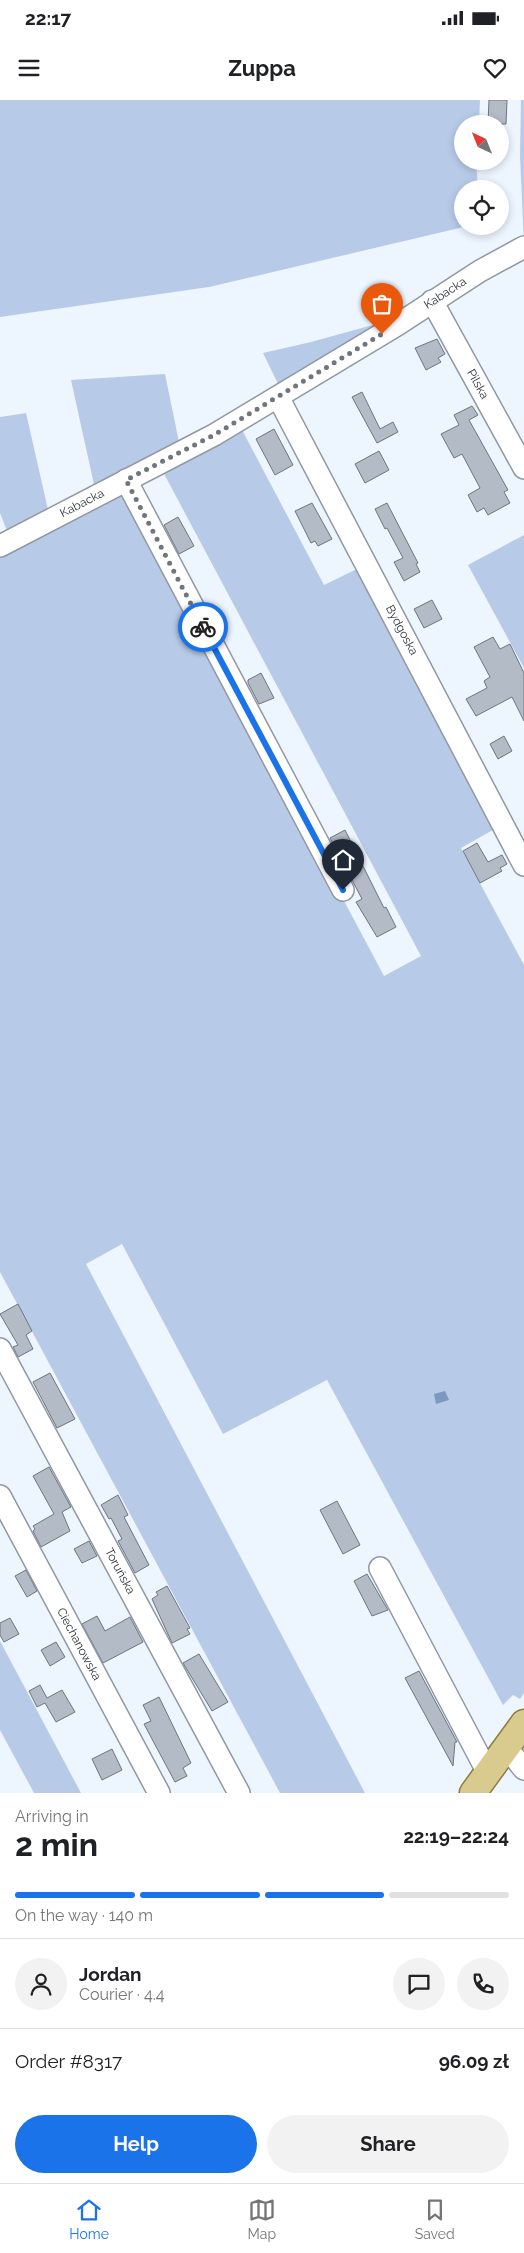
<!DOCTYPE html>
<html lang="en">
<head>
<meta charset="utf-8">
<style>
  body { margin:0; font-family:Raleway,sans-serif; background:#f2f2f2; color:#202124; height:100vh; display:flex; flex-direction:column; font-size:19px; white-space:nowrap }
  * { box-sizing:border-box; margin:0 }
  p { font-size:16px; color:#757577 }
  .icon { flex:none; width:28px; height:28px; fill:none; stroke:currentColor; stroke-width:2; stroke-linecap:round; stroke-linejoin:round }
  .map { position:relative; height:1693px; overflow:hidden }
  .sheet { display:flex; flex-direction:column; background:#fff; flex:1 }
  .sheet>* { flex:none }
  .needle { width:32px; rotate:317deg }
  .tools { position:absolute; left:454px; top:15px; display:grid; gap:10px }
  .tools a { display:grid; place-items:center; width:55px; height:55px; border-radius:50%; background:#fff; box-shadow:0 2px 8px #0003; font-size:25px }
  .pin { position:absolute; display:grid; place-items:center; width:42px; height:42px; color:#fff; margin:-51px -21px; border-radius:50% 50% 50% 0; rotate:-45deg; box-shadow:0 0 5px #0007 }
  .pin .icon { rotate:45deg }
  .courier { position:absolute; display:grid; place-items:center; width:50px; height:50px; margin:-25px; border:4px solid #1a73e8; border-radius:50%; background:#fff; color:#222; box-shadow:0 1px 6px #0007 }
  .overview em { font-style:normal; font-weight:700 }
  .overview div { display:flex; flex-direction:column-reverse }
  .overview { display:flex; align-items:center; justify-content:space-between; height:85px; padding:0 15px }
  h1 { font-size:32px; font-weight:700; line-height:38px }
  .bar { display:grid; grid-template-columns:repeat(4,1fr); gap:8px 5px; align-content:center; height:60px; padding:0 15px }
  .bar i { height:6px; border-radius:4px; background:#e0e0e0 }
  .bar .active { background:#1a73e8 }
  .bar p { grid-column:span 4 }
  .line { display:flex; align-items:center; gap:12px; padding:0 15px; border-top:1px solid #e0e0e0 }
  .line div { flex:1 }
  .round { display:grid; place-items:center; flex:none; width:52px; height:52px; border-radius:26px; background:#f2f2f2 }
  .button { display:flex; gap:10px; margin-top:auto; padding:10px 15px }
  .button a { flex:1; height:58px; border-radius:30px; background:#1a73e8; color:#fff; font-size:20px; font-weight:700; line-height:58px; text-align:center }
  .button a+a { background:#f2f2f2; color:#202124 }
  .status { display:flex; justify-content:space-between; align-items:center; height:35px; padding:0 25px; background:#fff; direction:ltr }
  .status svg { height:14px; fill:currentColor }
  header { display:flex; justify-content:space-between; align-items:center; height:65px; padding:0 15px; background:#fff; font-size:22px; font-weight:700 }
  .dock { display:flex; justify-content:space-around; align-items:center; height:70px; border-top:1px solid #e0e0e0; background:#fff; font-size:14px; color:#757577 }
  .dock a { display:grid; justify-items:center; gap:2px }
  .dock .active { color:#1a73e8 }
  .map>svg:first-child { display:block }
  .green { fill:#b7cbe8 }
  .water { fill:#7c98c1 }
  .building { fill:#b3bbc7; stroke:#6d7580 }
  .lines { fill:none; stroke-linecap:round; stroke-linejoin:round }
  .minor-casing { stroke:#9098a4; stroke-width:24 }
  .major-casing { stroke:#8c7f3e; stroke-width:29 }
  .minor { stroke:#fff; stroke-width:21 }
  .major { stroke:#d9cb8e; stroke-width:26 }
  .done { stroke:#71767c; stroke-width:5; stroke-dasharray:0 9 }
  .route { stroke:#1a73e8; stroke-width:6 }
  .labels { text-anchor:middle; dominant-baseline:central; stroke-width:4.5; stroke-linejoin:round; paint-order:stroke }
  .street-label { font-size:12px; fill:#2e3236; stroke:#fff }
</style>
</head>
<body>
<div class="status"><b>22:17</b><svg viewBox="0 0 49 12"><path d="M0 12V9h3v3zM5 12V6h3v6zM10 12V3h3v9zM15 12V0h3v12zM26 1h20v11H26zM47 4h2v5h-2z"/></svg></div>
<header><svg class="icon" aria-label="menu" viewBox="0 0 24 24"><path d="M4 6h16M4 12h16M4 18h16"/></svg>Zuppa<svg class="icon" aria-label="heart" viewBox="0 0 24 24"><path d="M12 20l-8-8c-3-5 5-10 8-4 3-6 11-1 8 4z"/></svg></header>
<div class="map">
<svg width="524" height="1693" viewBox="0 0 524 1693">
  <rect width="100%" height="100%" fill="#edf5ff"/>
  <g class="green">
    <polygon points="0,0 480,0 479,24 462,24 462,61 476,61 478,89 462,89 462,126 468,126 209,187 0,217"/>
    <polygon points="521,0 524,0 524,144 520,56"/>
    <polygon points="398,218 280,288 263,253 311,242"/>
    <polygon points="165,274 180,347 95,389 71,280"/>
    <polygon points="26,313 49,414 7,431 0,413 0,317"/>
    <polygon points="241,328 324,485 361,467 500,726 461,748 524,865 524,1593 520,1599 513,1595 503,1605 327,1280 223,1334 122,1144 86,1164 365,1693 280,1693 0,1172 0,453 125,389 384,876 421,856 162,370"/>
    <polygon points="524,435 524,568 468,465"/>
    <polygon points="0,1541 81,1693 34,1693 0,1630"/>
  </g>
  <polygon class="water" points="445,1291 449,1300 436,1304 434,1294"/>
  <g class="building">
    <polygon points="489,0 507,0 506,24 488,24"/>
    <polygon points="437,239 445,254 438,258 441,262 426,270 415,248"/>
    <polygon points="362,292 380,329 393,322 398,332 377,343 352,297"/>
    <polygon points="472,306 478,315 469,320 508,390 504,392 510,403 488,415 484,408 477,412 468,395 480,388 462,354 454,358 441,334 459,325 454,315"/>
    <polygon points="274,329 293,365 275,375 256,339"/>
    <polygon points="379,351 389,370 365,383 355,364"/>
    <polygon points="312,403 332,439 318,446 315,441 311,443 295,411"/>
    <polygon points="387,403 418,463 416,464 420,472 404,481 394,462 403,458 387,428 385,429 375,409"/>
    <polygon points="178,417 194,446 179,454 164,425"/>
    <polygon points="432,500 442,519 424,528 414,509"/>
    <polygon points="493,537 500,549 510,544 524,573 524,621 512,597 476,616 466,599 487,588 484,581 490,577 474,547"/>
    <polygon points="261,573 274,598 259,604 248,583 248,580"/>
    <polygon points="504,636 512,651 498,659 490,644"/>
    <polygon points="345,730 384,808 386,807 396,827 377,837 356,802 362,799 330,738"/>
    <polygon points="477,743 488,762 502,755 507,764 500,768 502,771 480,783 463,751"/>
    <polygon points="18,1204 32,1231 26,1235 33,1249 18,1257 13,1247 18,1245 0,1214"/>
    <polygon points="50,1273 75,1319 57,1328 33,1282"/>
    <polygon points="49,1367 71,1407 62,1412 70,1431 41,1447 33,1431 35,1429 33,1426 54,1414 33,1376"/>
    <polygon points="118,1395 128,1415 124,1417 149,1465 135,1473 118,1441 122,1439 111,1418 109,1419 101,1405"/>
    <polygon points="337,1401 360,1445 343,1454 320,1410"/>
    <polygon points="89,1441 97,1456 82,1463 74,1449"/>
    <polygon points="26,1470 37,1491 27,1497 15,1476"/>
    <polygon points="367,1474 388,1510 372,1516 354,1481"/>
    <polygon points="167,1486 190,1528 187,1529 190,1534 172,1543 152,1499 158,1495 156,1492"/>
    <polygon points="97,1516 105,1531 130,1517 143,1542 103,1563 82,1524"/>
    <polygon points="10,1518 19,1534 4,1542 0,1535 0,1523"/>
    <polygon points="56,1542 65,1557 50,1566 41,1550"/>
    <polygon points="199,1554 228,1602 212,1611 183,1563"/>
    <polygon points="419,1571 457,1642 455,1642 453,1666 405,1578"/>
    <polygon points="40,1585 47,1598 62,1590 75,1612 56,1622 45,1603 37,1607 29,1591"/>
    <polygon points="159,1597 191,1663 183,1668 187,1676 175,1682 144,1624 151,1621 143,1605"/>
    <polygon points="112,1649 122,1670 102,1680 92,1659"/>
  </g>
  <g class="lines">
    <defs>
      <g id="minor">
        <polyline points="432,201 524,368"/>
        <polyline points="278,297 524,765"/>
        <polyline points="126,380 343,790"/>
        <polyline points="0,446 214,335 397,225 480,171 524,147"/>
        <polyline points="0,1249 239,1693"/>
        <polyline points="0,1396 159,1693"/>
        <polyline points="380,1468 488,1673"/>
        <polyline points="506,1647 524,1669"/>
      </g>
      <polyline id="major" points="473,1693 524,1623"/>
    </defs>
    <use href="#minor" class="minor-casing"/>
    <use href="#major" class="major-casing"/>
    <use href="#minor" class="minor"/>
    <use href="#major" class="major"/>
  </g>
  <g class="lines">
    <polyline class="done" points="203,527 126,380 214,335 382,234"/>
    <polyline class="route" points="203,527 343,790"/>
  </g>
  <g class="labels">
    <g class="street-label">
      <text transform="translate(445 193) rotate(-33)">Kabacka</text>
      <text transform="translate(478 284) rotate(61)">Pilska</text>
      <text transform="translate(82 403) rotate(-27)">Kabacka</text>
      <text transform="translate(402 530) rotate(62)">Bydgoska</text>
      <text transform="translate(120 1471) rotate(62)">Toruńska</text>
      <text transform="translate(79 1544) rotate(62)">Ciechanowska</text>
    </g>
  </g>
</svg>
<div class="tools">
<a><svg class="needle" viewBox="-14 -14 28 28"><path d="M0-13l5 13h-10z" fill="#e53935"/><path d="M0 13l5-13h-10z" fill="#757577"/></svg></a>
<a><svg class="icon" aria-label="locate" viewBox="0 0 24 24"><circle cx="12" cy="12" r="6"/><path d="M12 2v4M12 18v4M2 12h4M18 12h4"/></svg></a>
</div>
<div class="pin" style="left:382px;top:234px;background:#ea580c"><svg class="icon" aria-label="bag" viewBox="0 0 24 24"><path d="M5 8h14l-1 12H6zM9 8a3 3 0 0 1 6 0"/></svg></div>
<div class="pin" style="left:343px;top:790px;background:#1f2937"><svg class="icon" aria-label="home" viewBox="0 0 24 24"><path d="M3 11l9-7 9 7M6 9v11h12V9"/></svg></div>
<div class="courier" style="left:203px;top:527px"><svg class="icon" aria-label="bike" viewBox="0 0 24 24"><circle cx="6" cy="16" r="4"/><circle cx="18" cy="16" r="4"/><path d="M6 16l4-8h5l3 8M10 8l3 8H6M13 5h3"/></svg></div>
</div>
<section class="sheet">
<div class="overview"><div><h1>2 min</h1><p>Arriving in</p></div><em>22:19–22:24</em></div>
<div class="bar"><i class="active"></i><i class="active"></i><i class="active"></i><i></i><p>On the way · 140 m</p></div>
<div class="line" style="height:90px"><a class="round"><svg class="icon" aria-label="person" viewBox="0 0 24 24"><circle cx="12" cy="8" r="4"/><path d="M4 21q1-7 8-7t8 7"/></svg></a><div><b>Jordan</b><p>Courier · 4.4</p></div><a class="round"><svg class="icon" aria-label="chat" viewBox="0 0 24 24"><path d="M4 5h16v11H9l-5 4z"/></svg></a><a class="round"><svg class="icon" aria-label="phone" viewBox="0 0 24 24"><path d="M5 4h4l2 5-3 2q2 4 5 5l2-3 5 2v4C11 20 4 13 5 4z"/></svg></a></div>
<div class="line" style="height:65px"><div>Order #8317</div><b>96.09 zł</b></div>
<div class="button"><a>Help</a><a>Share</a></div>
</section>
<nav class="dock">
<a class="active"><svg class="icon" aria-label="home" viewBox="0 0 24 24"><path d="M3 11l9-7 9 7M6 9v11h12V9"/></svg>Home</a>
<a><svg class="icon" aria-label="map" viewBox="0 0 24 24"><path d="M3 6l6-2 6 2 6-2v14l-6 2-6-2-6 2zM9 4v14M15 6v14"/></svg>Map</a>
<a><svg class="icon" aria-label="saved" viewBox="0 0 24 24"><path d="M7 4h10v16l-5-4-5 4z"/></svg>Saved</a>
</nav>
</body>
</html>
